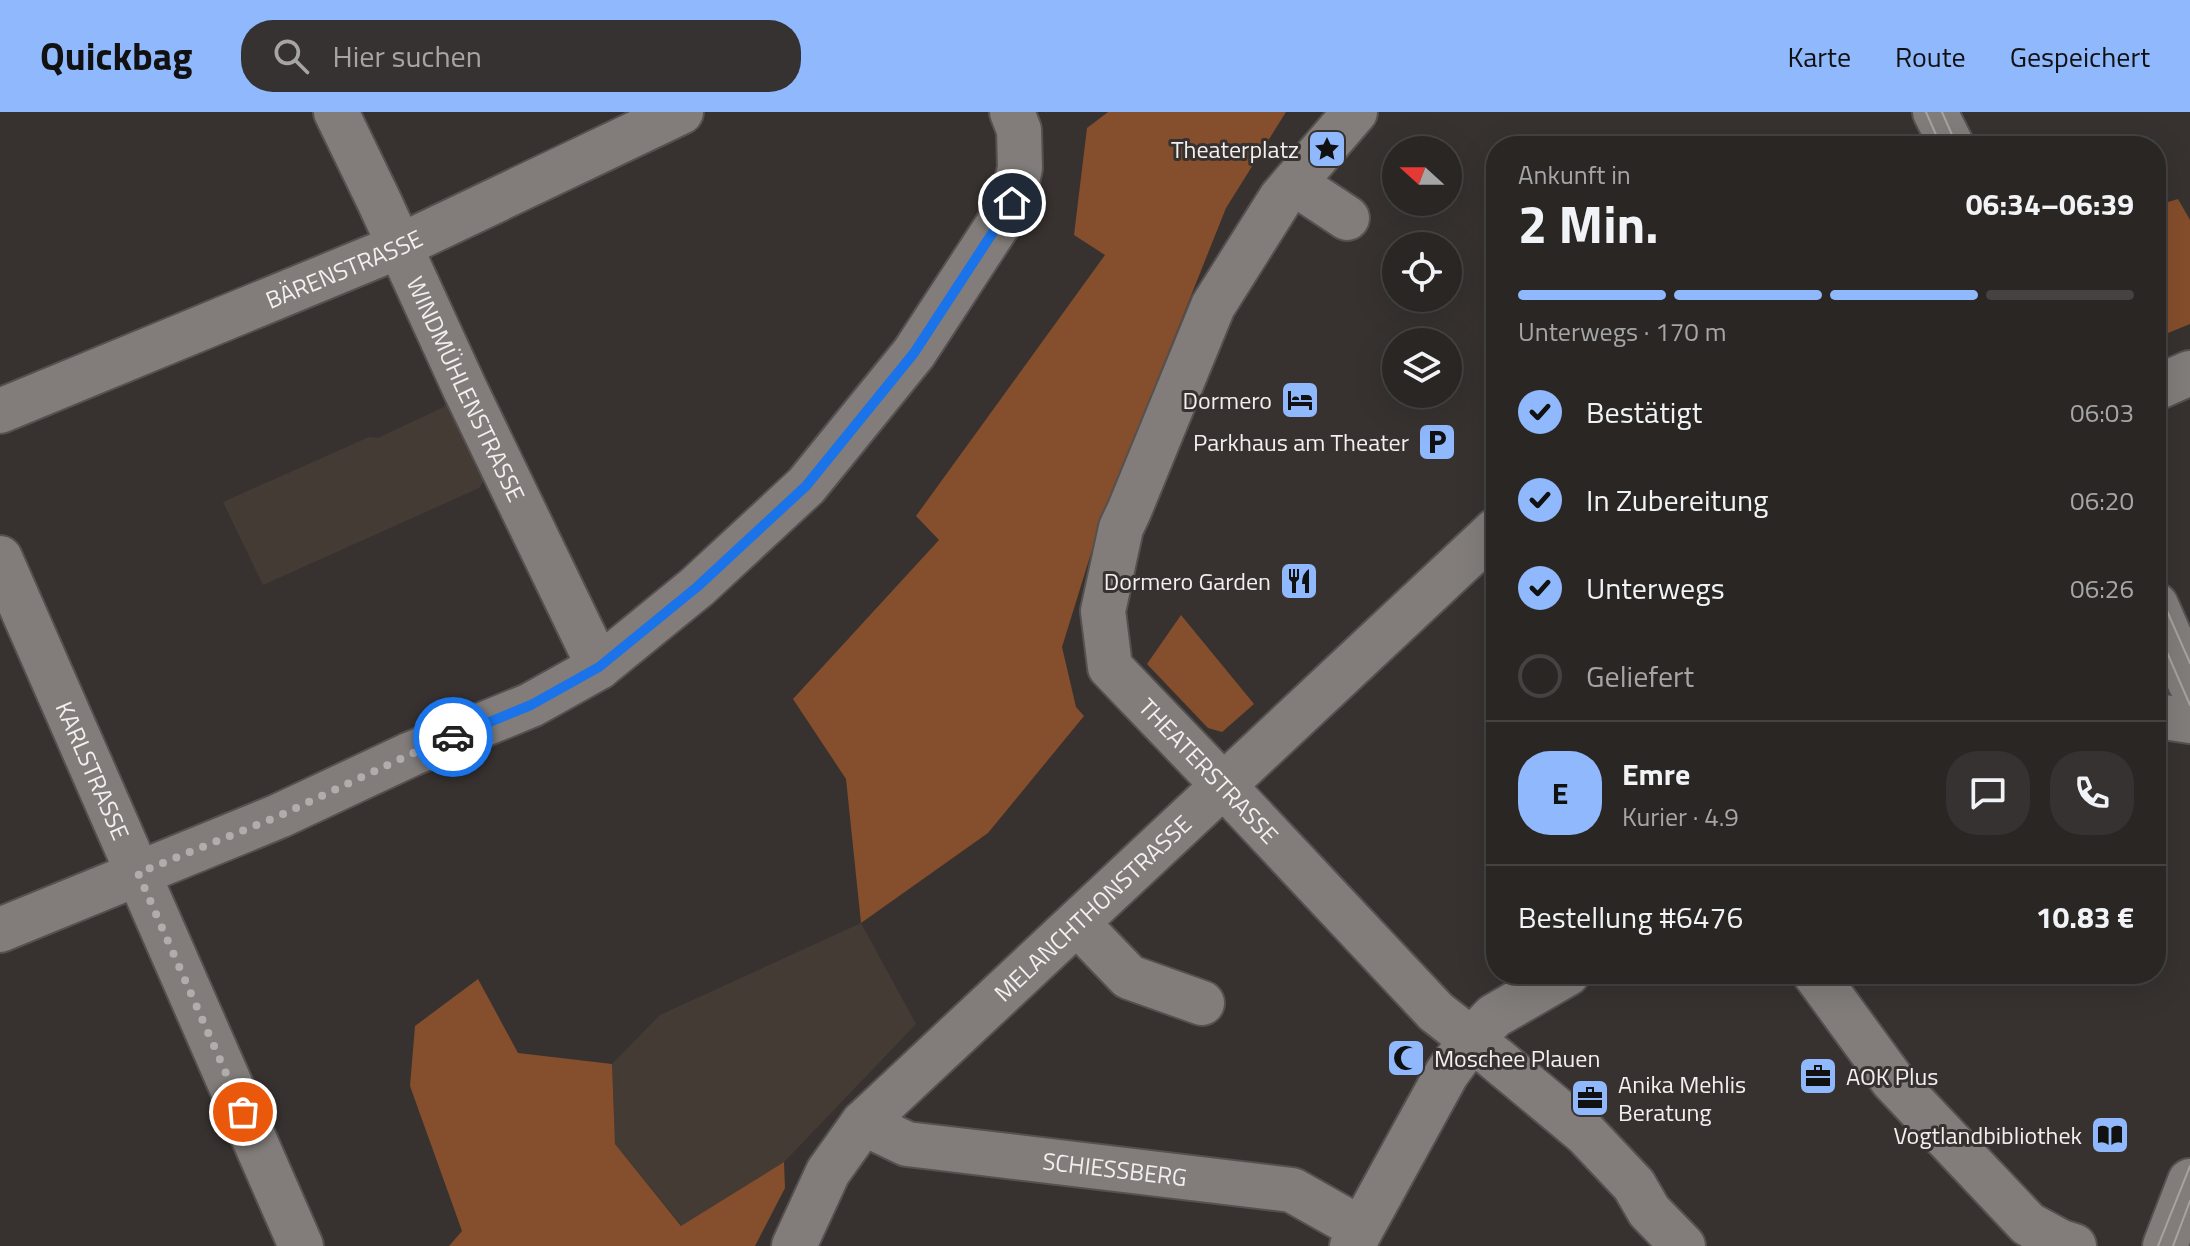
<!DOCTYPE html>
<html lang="de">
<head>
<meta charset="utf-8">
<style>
  body { margin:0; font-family:"Titillium Web",sans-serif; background:#353231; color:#f1f3f6; height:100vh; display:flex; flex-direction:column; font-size:30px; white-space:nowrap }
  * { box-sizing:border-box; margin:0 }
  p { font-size:26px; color:#a5a5a6 }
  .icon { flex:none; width:44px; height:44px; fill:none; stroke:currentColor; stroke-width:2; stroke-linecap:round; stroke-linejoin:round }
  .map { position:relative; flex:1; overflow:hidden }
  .panel { position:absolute; left:1486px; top:24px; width:680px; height:848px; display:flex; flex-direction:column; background:#292624; border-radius:32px; box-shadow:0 8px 32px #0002,0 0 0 2px #454341 }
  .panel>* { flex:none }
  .needle { width:52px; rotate:291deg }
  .fabs { position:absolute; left:1382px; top:24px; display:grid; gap:16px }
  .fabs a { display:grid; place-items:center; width:80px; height:80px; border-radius:50%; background:#292624; box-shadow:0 8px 32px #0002,0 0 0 2px #454341; font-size:40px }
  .pin { position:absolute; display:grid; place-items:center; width:68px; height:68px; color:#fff; margin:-34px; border:4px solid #fff; border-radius:50%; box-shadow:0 2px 8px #0007 }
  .courier { position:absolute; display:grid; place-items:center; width:80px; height:80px; margin:-40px; border:6px solid #1a73e8; border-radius:50%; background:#fff; color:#222; box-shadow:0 2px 10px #0007 }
  .headline em { font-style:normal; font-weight:700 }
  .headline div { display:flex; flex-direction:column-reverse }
  .headline { display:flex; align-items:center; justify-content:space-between; height:136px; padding:0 32px }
  h1 { font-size:52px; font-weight:700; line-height:60px }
  .bar { display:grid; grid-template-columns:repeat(4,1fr); gap:12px 8px; align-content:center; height:96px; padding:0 32px }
  .bar i { height:10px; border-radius:6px; background:#454341 }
  .bar .active { background:#90b8fd }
  .bar p { grid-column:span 4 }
  .line { display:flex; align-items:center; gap:20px; padding:0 32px; border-top:2px solid #454341 }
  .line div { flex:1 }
  .round { display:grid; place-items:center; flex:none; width:84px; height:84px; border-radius:32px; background:#353231 }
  ol { padding:0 32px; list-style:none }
  li { display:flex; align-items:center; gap:24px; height:88px }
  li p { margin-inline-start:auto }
  li .icon { padding:8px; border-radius:50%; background:#90b8fd; color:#111; stroke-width:4 }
  li:last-child { color:#a5a5a6 }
  li i { width:44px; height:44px; border:4px solid #454341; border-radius:50% }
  header { display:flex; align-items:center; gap:48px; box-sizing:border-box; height:112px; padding:0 40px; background:#90b8fd; color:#111 }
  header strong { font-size:38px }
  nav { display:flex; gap:44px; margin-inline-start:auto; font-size:28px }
  .search { width:560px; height:72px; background:#353231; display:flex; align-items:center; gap:20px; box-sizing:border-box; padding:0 28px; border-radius:32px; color:#a5a5a6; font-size:30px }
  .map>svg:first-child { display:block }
  .built { fill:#453b35 }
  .green { fill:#854e2c }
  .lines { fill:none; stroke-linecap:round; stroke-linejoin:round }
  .minor-casing { stroke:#555150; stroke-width:48 }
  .minor { stroke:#827d7a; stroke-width:44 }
  .tram { stroke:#a6a3a1; stroke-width:2 }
  .done { stroke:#b1adac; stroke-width:8; stroke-dasharray:0 14.4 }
  .route { stroke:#1a73e8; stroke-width:10 }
  .labels { text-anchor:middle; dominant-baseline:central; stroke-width:6; stroke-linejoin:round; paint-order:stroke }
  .poi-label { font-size:24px; fill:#f2efee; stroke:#373230; text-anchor:end }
  .street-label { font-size:24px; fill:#f2efee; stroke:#373230 }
</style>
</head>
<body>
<header>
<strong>Quickbag</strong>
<div class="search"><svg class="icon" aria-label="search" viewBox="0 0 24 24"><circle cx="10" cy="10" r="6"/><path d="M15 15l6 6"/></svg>Hier suchen</div>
<nav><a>Karte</a><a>Route</a><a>Gespeichert</a></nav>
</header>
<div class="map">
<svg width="2190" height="1134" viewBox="0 0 2190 1134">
  <rect width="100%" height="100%" fill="#373230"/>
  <g class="built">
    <polygon points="446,290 484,369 479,376 263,473 223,390 369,325 378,326 444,295"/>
    <polygon points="861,811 916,912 784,1050 682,1114 615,1032 612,952 660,903"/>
  </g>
  <g class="green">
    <polygon points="1108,0 1286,0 1226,96 1101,409 1062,535 1076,595 1084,604 988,721 861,811 846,667 793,587 939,428 916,404 1105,143 1074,123 1087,16"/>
    <polygon points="2156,58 2168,90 2178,87 2190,108 2190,212 2156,226"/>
    <polygon points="1181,503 1254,592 1222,620 1208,616 1147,552"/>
    <polygon points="478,867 518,941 612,952 615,1032 681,1114 784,1050 785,1076 755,1134 449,1134 462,1119 410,974 415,914"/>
  </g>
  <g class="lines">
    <defs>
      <g id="minor">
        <path id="s1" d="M336,0l43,89 86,188 134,278"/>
        <path id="s2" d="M1355,0l-74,86 -68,108 -84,205 -8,17 -18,83 7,56 113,118 213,227 59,46 90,75 49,52 15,26 34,35"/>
        <polyline points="1935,0 1952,34"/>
        <polyline points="1294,71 1347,106"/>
        <polyline points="2156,276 2190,261"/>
        <path id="s3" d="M0,299l400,-165 281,-134"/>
        <path id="s4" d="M0,446l301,688"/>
        <polyline points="2156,493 2190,571"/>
        <polyline points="2156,607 2164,605 2190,609"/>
        <polyline points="1077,811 1129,865 1202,891"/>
        <polyline points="0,818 279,704 411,642 531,593 599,555 697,475 806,374 914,241 1012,91 1020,56 1019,18 1012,0"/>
        <polyline points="1815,862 1893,969 2028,1112 2061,1130 2074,1134"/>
        <path id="s5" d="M863,1011l44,21 385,46 69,39"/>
        <path id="s6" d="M794,1134l34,-74 35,-49 633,-593"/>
        <polyline points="1352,1134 1447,961 1471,928 1494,904 1567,862"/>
        <polyline points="2165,1134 2190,1069"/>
      </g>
    </defs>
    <use href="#minor" class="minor-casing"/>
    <use href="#minor" class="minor"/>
    <g class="tram">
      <polyline points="1926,0 1941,34"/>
      <polyline points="1942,0 1957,34"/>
      <polyline points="2156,474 2190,551"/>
      <polyline points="2156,515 2190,593"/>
      <polyline points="2158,1134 2190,1054"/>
      <polyline points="2173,1134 2190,1089"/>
    </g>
  </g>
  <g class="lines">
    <polyline class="done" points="243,1000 138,761 279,704 411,642 453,625"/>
    <polyline class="route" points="453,625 531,593 599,555 697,475 806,374 914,241 1012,91"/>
  </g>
  <defs>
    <symbol id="sight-square" viewBox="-11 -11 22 22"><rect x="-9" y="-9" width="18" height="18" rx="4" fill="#90b8fd" stroke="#373230"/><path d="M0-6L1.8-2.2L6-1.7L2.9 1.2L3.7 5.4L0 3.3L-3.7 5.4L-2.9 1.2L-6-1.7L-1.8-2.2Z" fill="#111"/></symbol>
    <symbol id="hotel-square" viewBox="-11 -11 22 22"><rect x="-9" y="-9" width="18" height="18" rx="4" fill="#90b8fd" stroke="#373230"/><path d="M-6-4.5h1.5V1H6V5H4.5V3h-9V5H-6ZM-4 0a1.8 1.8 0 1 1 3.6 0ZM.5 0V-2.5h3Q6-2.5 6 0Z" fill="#111"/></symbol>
    <symbol id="parking-square" viewBox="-11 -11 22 22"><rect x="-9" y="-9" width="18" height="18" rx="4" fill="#90b8fd" stroke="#373230"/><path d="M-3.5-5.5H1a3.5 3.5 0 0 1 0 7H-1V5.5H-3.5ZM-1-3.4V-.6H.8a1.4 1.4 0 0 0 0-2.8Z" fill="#111"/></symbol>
    <symbol id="restaurant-square" viewBox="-11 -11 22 22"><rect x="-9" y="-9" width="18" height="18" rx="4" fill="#90b8fd" stroke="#373230"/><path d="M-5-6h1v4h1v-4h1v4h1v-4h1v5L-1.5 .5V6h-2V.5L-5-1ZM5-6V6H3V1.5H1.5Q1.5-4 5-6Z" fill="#111"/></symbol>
    <symbol id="mosque-square" viewBox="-11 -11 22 22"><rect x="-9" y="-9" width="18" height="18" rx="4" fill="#90b8fd" stroke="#373230"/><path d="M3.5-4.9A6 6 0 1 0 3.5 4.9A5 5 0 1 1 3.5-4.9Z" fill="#111"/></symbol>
    <symbol id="office-square" viewBox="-11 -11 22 22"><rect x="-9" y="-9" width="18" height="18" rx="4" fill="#90b8fd" stroke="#373230"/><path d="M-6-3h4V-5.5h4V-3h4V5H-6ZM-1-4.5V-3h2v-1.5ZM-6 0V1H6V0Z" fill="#111"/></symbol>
    <symbol id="library-square" viewBox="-11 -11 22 22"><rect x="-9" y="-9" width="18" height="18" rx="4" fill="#90b8fd" stroke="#373230"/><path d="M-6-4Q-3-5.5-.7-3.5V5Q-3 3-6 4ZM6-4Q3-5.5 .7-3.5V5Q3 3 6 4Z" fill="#111"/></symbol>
  </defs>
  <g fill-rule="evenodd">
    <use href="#sight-square" x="1305" y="15" width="44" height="44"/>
    <use href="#hotel-square" x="1278" y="266" width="44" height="44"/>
    <use href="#parking-square" x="1415" y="308" width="44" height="44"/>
    <use href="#restaurant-square" x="1277" y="447" width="44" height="44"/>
    <use href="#mosque-square" x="1384" y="924" width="44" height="44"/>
    <use href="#office-square" x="1796" y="942" width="44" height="44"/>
    <use href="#office-square" x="1568" y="964" width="44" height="44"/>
    <use href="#library-square" x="2088" y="1001" width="44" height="44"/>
  </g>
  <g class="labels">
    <g class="poi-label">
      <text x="1299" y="37">Theaterplatz</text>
      <text x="1272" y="288">Dormero</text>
      <text x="1409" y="330">Parkhaus am Theater</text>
      <text x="1271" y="469">Dormero Garden</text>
      <text x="1434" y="946" text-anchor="start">Moschee Plauen</text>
      <text x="1846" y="964" text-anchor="start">AOK Plus</text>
      <text x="1618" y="972" text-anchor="start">Anika Mehlis<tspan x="1618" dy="28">Beratung</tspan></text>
      <text x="2082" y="1023">Vogtlandbibliothek</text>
    </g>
    <g class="street-label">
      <text stroke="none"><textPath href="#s3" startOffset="372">BÄRENSTRASSE</textPath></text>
      <text stroke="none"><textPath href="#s1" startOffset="306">WINDMÜHLENSTRASSE</textPath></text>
      <text stroke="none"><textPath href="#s4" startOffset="232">KARLSTRASSE</textPath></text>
      <text stroke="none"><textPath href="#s2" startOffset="766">THEATERSTRASSE</textPath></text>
      <text stroke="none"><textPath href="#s6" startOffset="456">MELANCHTHONSTRASSE</textPath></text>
      <text stroke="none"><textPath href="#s5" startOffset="258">SCHIESSBERG</textPath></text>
    </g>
  </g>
</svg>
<div class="fabs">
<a><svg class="needle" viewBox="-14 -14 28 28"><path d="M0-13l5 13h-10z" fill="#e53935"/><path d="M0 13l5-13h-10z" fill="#a5a5a6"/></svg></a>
<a><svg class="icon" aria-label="locate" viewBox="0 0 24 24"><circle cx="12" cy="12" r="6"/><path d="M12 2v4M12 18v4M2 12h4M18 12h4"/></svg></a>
<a><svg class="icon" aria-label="layers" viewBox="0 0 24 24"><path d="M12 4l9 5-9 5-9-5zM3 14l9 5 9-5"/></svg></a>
</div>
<div class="pin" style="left:243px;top:1000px;background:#ea580c"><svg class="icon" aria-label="bag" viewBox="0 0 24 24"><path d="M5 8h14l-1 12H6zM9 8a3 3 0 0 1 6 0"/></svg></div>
<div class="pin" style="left:1012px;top:91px;background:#1f2937"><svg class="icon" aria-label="home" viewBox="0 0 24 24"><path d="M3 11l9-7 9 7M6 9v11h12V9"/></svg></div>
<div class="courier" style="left:453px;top:625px"><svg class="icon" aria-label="car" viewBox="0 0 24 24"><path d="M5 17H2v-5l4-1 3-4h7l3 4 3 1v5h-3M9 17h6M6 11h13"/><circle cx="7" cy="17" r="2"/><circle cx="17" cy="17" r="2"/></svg></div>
<section class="panel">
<div class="headline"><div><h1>2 Min.</h1><p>Ankunft in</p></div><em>06:34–06:39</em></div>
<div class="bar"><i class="active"></i><i class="active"></i><i class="active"></i><i></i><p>Unterwegs · 170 m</p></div>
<ol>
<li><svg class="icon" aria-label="check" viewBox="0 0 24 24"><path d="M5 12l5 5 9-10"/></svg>Bestätigt<p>06:03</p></li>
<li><svg class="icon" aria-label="check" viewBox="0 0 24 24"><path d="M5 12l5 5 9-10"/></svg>In Zubereitung<p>06:20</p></li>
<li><svg class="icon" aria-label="check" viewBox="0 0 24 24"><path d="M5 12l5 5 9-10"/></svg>Unterwegs<p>06:26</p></li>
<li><i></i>Geliefert</li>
</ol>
<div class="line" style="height:144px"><b class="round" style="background:#90b8fd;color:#111">E</b><div><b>Emre</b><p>Kurier · 4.9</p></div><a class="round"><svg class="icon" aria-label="chat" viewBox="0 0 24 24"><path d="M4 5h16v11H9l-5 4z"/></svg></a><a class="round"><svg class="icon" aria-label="phone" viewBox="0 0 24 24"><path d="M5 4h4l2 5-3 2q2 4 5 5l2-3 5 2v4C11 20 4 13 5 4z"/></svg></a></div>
<div class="line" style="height:104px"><div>Bestellung #6476</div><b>10.83 €</b></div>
</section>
</div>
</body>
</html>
